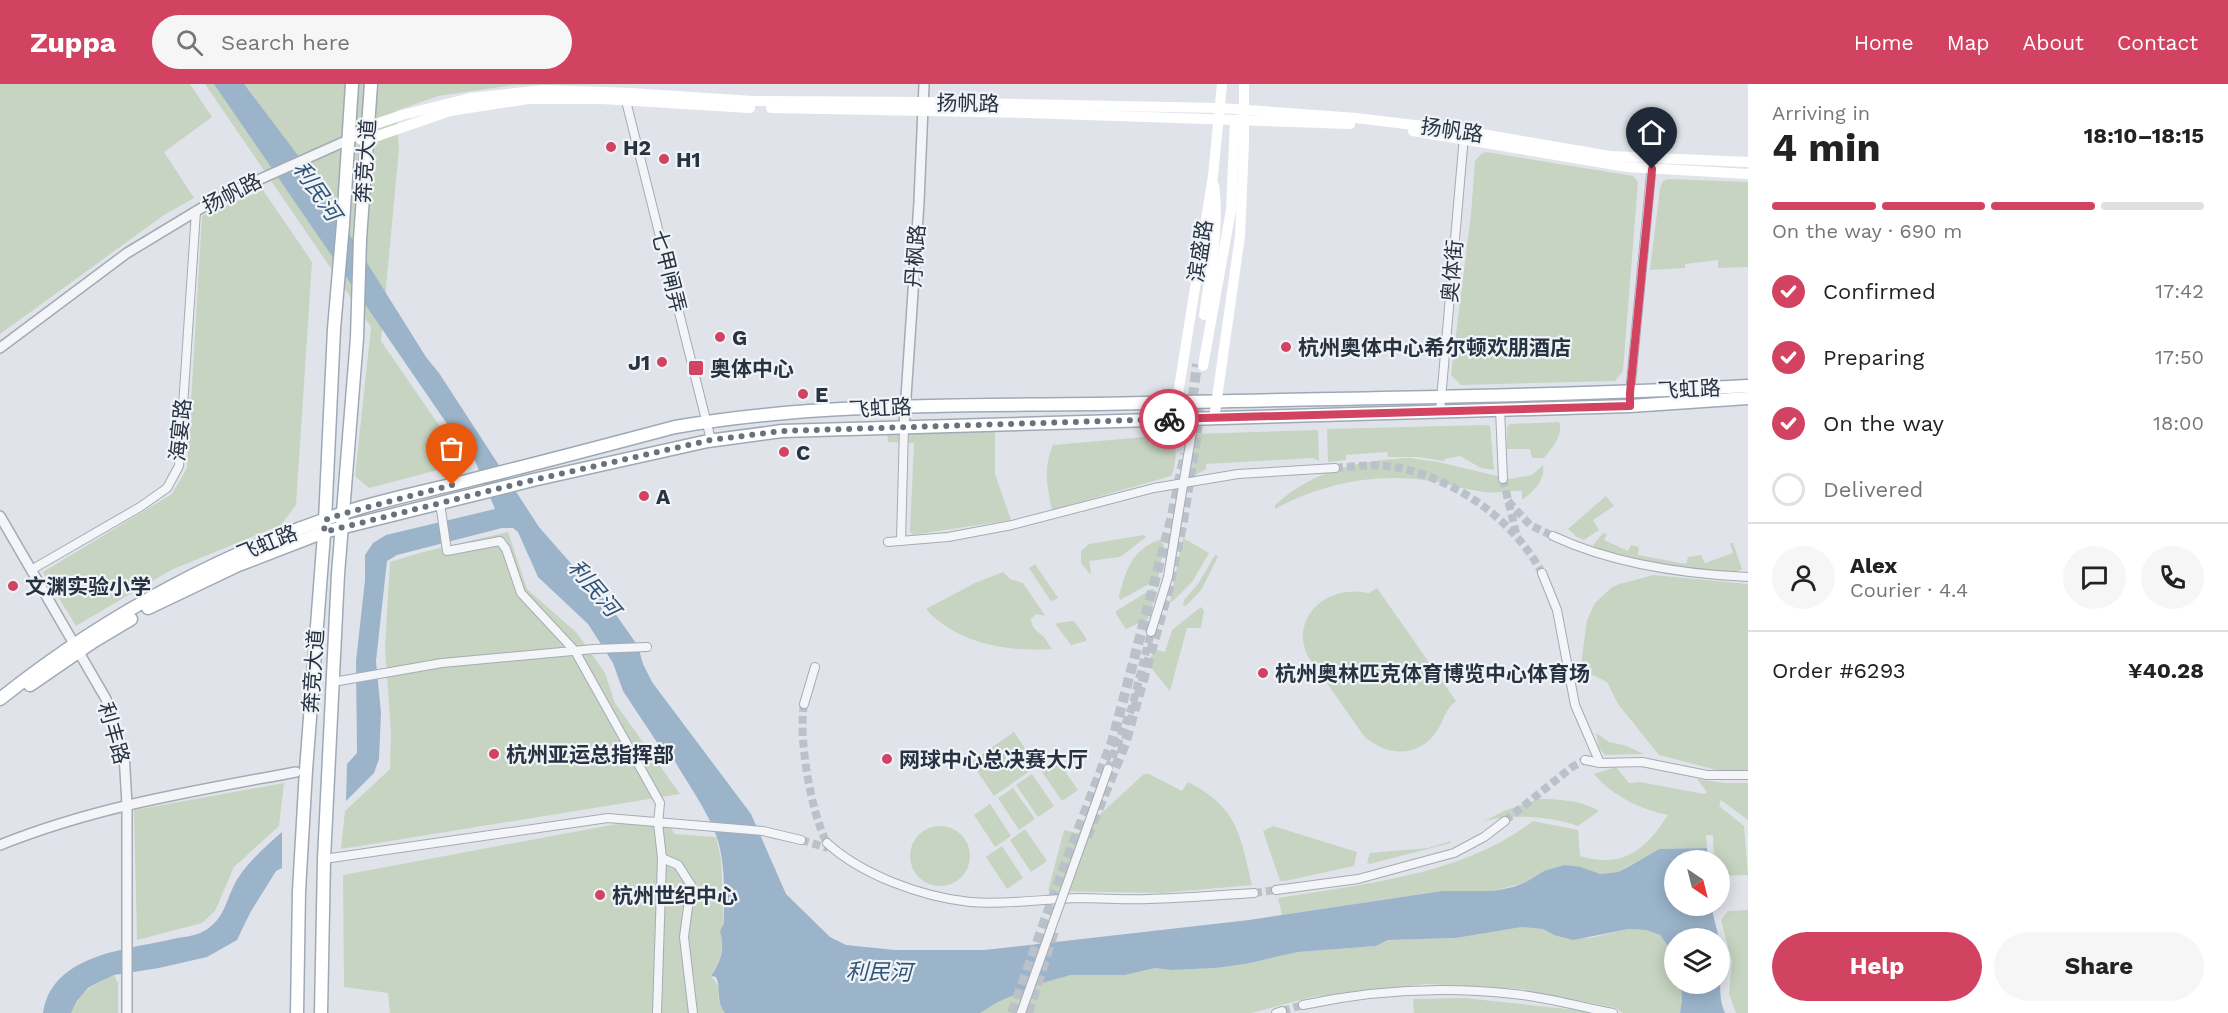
<!DOCTYPE html>
<html lang="en">
<head>
<meta charset="utf-8">
<style>
  body { margin:0; font-family:"Work Sans","Noto Sans SC",sans-serif; background:#f6f6f6; color:#222; height:100vh; display:flex; flex-direction:column; font-size:22px; white-space:nowrap }
  * { box-sizing:border-box; margin:0 }
  p { font-size:20px; color:#767676 }
  .icon { flex:none; width:33px; height:33px; fill:none; stroke:currentColor; stroke-width:2; stroke-linecap:round; stroke-linejoin:round }
  .map { position:relative; flex:1; overflow:hidden }
  .drawer { display:flex; flex-direction:column; background:#fff; width:480px }
  .drawer>* { flex:none }
  .needle { width:39px; rotate:145deg }
  .fabs { position:absolute; left:1664px; top:766px; display:grid; gap:12px }
  .fabs a { display:grid; place-items:center; width:66px; height:66px; border-radius:50%; background:#fff; box-shadow:0 3px 15px #0003; font-size:30px }
  .pin { position:absolute; display:grid; place-items:center; width:51px; height:51px; color:#fff; margin:-62px -26px; border-radius:50% 50% 50% 0; rotate:-45deg; box-shadow:0 0 6px #0007 }
  .pin .icon { rotate:45deg }
  .courier { position:absolute; display:grid; place-items:center; width:60px; height:60px; margin:-30px; border:4px solid #d14360; border-radius:50%; background:#fff; color:#222; box-shadow:0 2px 8px #0007 }
  .head em { font-style:normal; font-weight:700 }
  .head div { display:flex; flex-direction:column-reverse }
  .head { display:flex; align-items:center; justify-content:space-between; height:102px; padding:0 24px }
  h1 { font-size:39px; font-weight:700; line-height:45px }
  .bar { display:grid; grid-template-columns:repeat(4,1fr); gap:9px 6px; align-content:center; height:72px; padding:0 24px }
  .bar i { height:8px; border-radius:4px; background:#e0e0e0 }
  .bar .active { background:#d14360 }
  .bar p { grid-column:span 4 }
  .line { display:flex; align-items:center; gap:15px; padding:0 24px; border-top:2px solid #e0e0e0 }
  .line div { flex:1 }
  .round { display:grid; place-items:center; flex:none; width:63px; height:63px; border-radius:32px; background:#f6f6f6 }
  ol { padding:0 24px; list-style:none }
  li { display:flex; align-items:center; gap:18px; height:66px }
  li p { margin-inline-start:auto }
  li .icon { padding:6px; border-radius:50%; background:#d14360; color:#fff; stroke-width:4 }
  li:last-child { color:#767676 }
  li i { width:33px; height:33px; border:3px solid #e0e0e0; border-radius:50% }
  .button { display:flex; gap:12px; margin-top:auto; padding:12px 24px }
  .button a { flex:1; height:69px; border-radius:36px; background:#d14360; color:#fff; font-size:24px; font-weight:700; line-height:69px; text-align:center }
  .button a+a { background:#f6f6f6; color:#222 }
  header { display:flex; align-items:center; gap:36px; box-sizing:border-box; height:84px; padding:0 30px; background:#d14360; color:#fff }
  header strong { font-size:28px }
  nav { display:flex; gap:33px; margin-inline-start:auto; font-size:21px }
  .search { width:420px; height:54px; background:#f6f6f6; display:flex; align-items:center; gap:15px; box-sizing:border-box; padding:0 21px; border-radius:33px; color:#767676; font-size:22px }
  main { display:flex; flex:1; min-height:0 }
  .map>svg:first-child { display:block }
  .green { fill:#c7d4c1 }
  .water { fill:#9bb4ca }
  .lines { fill:none; stroke-linecap:round; stroke-linejoin:round }
  .minor-tunnel { stroke:#bbc1c8; stroke-width:8; stroke-dasharray:8 4; stroke-linecap:butt }
  .secondary-tunnel { stroke:#bbc1c8; stroke-width:10; stroke-dasharray:10 5; stroke-linecap:butt }
  .minor-casing { stroke:#a5abb4; stroke-width:10 }
  .tertiary-casing { stroke:#a5abb4; stroke-width:12 }
  .primary-casing { stroke:#9fa9b6; stroke-width:15 }
  .minor { stroke:#f3f5f8; stroke-width:8 }
  .tertiary { stroke:#f3f5f8; stroke-width:9 }
  .secondary { stroke:#fff; stroke-width:10 }
  .primary { stroke:#fff; stroke-width:12 }
  .minor-bridge-casing { stroke:#a5abb4; stroke-width:10; stroke-linecap:butt }
  .minor-bridge { stroke:#f3f5f8; stroke-width:8 }
  .done { stroke:#68717d; stroke-width:6; stroke-dasharray:0 10.8 }
  .route { stroke:#d14360; stroke-width:8 }
  .poi-dot { fill:#d14360; stroke:#f0f3f7; stroke-width:2 }
  .labels { text-anchor:middle; dominant-baseline:central; stroke-width:4.5; stroke-linejoin:round; paint-order:stroke }
  .street-label { font-size:21px; fill:#283342; stroke:#f0f3f7 }
  .poi-label { font-size:21px; font-weight:bold; fill:#283342; stroke:#f0f3f7; text-anchor:start }
  .water-label { font-size:22px; font-style:italic; fill:#315476; stroke:#f0f3f7 }
</style>
</head>
<body>
<header>
<strong>Zuppa</strong>
<div class="search"><svg class="icon" aria-label="search" viewBox="0 0 24 24"><circle cx="10" cy="10" r="6"/><path d="M15 15l6 6"/></svg>Search here</div>
<nav><a>Home</a><a>Map</a><a>About</a><a>Contact</a></nav>
</header>
<main>
<div class="map">
<svg width="1748" height="929" viewBox="0 0 1748 929">
  <rect width="100%" height="100%" fill="#e0e4ea"/>
  <g class="green">
    <polygon points="0,0 190,0 212,33 164,68 194,114 164,131 0,250"/>
    <polygon points="205,0 641,0 514,1 438,12 396,27 399,65 381,257 465,379 369,404 355,392 371,243"/>
    <polygon points="1486,68 1633,92 1638,98 1623,287 1615,297 1461,301 1451,291 1471,130 1475,77 1481,70"/>
    <polygon points="1669,95 1748,98 1748,183 1718,184 1718,176 1685,180 1685,184 1650,186 1660,104 1663,97"/>
    <polygon points="263,106 312,178 296,421 281,441 171,486 76,542 43,488 172,410 187,384 202,132"/>
    <path d="M1559,338c5,13 -7,26 -15,36h-12l-2,-9h-23v-22l3,-3z"/>
    <polygon points="1486,341 1490,342 1494,386 1481,384 1460,372 1445,375 1444,377 1419,373 1388,373 1387,368 1346,371 1346,376 1328,378 1327,345"/>
    <polygon points="1318,346 1319,377 1313,374 1206,380 1206,385 1194,392 1188,387 1194,350"/>
    <polygon points="995,347 995,390 1011,436 913,451 910,448 914,359 888,358 887,349"/>
    <path d="M1168,351h4c6,8 4,33 -1,41l-119,34c-5,-24 -9,-42 1,-65z"/>
    <path d="M1410,374l28,4 72,17 22,-4 11,-10c3,15 -10,27 -21,35v-9c-12,-1 -24,3 -37,1 -18,-2 -36,-8 -54,-11 -53,-9 -109,2 -156,28v-4c39,-35 84,-45 135,-47z"/>
    <polygon points="1606,412 1614,422 1593,436 1599,446 1584,456 1577,453 1568,445"/>
    <polygon points="508,448 527,505 577,549 605,589 615,619 680,710 341,765 345,727 390,685 391,649 385,563 390,478 423,468"/>
    <path d="M1603,449l4,1 -3,6 24,11 3,-6 8,2 -1,8 48,9 2,-7 13,-2 4,8 28,-10 -3,-10h3l9,26c-19,12 -120,-14 -146,-20l-3,-4z"/>
    <polygon points="1144,451 1146,453 1120,473 1089,477 1091,489 1090,490 1081,479 1081,467 1089,460"/>
    <polygon points="1183,454 1209,469 1192,498 1172,518 1170,517"/>
    <path d="M1159,456l5,5 -6,34 -38,21 -1,-4c7,-25 12,-46 40,-56z"/>
    <polygon points="1215,471 1218,472 1202,505 1186,522 1183,521 1184,516 1198,500"/>
    <polygon points="1035,480 1058,514 1052,517 1050,516 1029,484"/>
    <path d="M1003,488l7,7 13,4 21,31 1,2 -9,-2 -5,5c1,10 5,11 12,17 3,3 6,9 9,13 -44,3 -95,-5 -126,-40l49,-26z"/>
    <polygon points="1654,491 1748,500 1748,687 1724,688 1659,671 1618,620 1607,598 1586,588 1581,580 1587,536 1595,519 1611,504 1619,500"/>
    <path d="M1377,504l79,113c-11,8 -12,19 -19,30 -19,28 -51,25 -73,5l-57,-81c-3,-9 -6,-18 -3,-28 8,-29 38,-40 65,-34z"/>
    <polygon points="1152,505 1157,508 1148,535 1126,545 1116,530 1116,527"/>
    <polygon points="1201,523 1204,527 1201,544 1187,544 1170,607 1148,580 1154,565 1165,568 1172,546"/>
    <polygon points="1072,537 1075,538 1086,554 1086,557 1071,561 1056,541 1057,539"/>
    <polygon points="1014,648 1037,682 994,712 971,678"/>
    <polygon points="1596,649 1609,658 1624,661 1644,670 1605,671 1599,664"/>
    <polygon points="1056,674 1078,706 1062,717 1040,685"/>
    <path d="M1616,683l13,16 11,-1 64,12 3,-2 -10,-13 28,4h23v37l-27,-20 -2,6 25,20 4,49 -29,1v-15h-5l-1,-26h-7l1,13 -48,1 -41,23 -19,2 -18,-7 -37,4 -18,11 -32,9h-52l-160,24 -4,-17c87,-15 183,-22 255,-77l45,9 2,26c43,13 65,-6 88,-41 -28,-6 -56,-19 -74,-41z"/>
    <polygon points="1032,690 1054,722 1038,733 1016,701"/>
    <path d="M1144,690h5l33,17 6,-9c50,26 52,52 64,103l-89,8 -115,-2 16,-61 13,3 6,-3z"/>
    <polygon points="284,699 279,742 234,783 215,827 202,839 137,856 134,726"/>
    <polygon points="1013,704 1035,735 1019,746 998,714"/>
    <path d="M1538,715c21,0 43,1 61,12l-21,15c-32,-10 -62,-12 -94,-5l20,-10z"/>
    <polygon points="990,720 1011,752 995,763 974,731"/>
    <path d="M654,733l14,2 6,15 42,3 5,22 3,64 -4,8c5,19 0,28 -9,45l9,12 -2,9 7,16h-335l-2,-20 -44,-6 -1,-112z"/>
    <polygon points="1273,742 1357,768 1354,782 1285,797 1280,797 1263,747"/>
    <circle cx="940" cy="772" r="30"/>
    <polygon points="1025,745 1047,777 1031,788 1010,756"/>
    <polygon points="1451,757 1451,759 1370,780 1367,779 1370,769 1428,764"/>
    <polygon points="1002,762 1023,794 1007,805 986,773"/>
    <polygon points="1748,826 1748,929 1736,929 1729,910 1732,877 1721,836 1728,827"/>
    <polygon points="1522,843 1543,845 1554,851 1590,854 1629,845 1646,846 1660,851 1674,870 1674,900 1681,900 1682,916 1680,929 1623,929 1616,924 1523,905 1426,900 1312,913 1251,929 980,929 998,918 1041,899 1071,891 1125,891 1155,884 1171,886 1216,884 1245,880 1298,868 1376,862 1388,856 1456,854"/>
    <path d="M114,891l4,8v30h-47c11,-23 21,-28 43,-38z"/>
    <polygon points="1464,914 1586,927 1594,929 1414,929 1413,915"/>
  </g>
  <g class="water">
    <path d="M214,0h30l65,86 117,187 13,16 100,154 43,49 25,26 31,44 5,18 9,18 99,132 35,80 44,43 16,8 49,5h89l265,-30 193,-29h52l19,-4 13,-5 18,-11 21,-6 16,2 19,7 18,-2 10,-5 31,-18 48,-1 1,13h-34v45h37l8,33h-45v15l-14,-19 -14,-5 -17,-1 -56,11 -19,-5 -11,-6 -21,-2 -66,11 -68,2 -12,6 -78,6 -53,12 -29,4 -45,2 -16,-2 -30,7h-54l-29,8 -44,19 -18,11h-255c-10,-14 -3,-23 -9,-36l-5,-1c10,-16 14,-26 9,-45l4,-8c0,-28 2,-61 -8,-88 -10,-27 -29,-52 -43,-77l-5,1 -45,-68 -10,-28 -25,-39 -50,-47 -20,-45 -5,-4h-11l-105,27 -10,6 -11,100 5,52 -2,46 -5,14 -28,28 1,-37 10,-11 -1,-92 9,-81v-25l8,-12 13,-8 109,-26 -20,-48 -32,-43z"/>
    <path d="M282,748v36l-6,3 -26,42 -13,27 -30,17 -48,11 -45,7 -17,8 -9,5 -11,13 -6,12h-28c9,-59 82,-63 130,-74 9,-2 23,-3 31,-8 22,-12 22,-34 34,-53 12,-18 28,-32 44,-46z"/>
    <path d="M1719,855c8,25 -5,49 6,74h-45l2,-13 -1,-16h38z"/>
  </g>
  <g class="lines">
    <g class="minor-tunnel">
      <path d="M1335,384c23,-2 47,-5 69,1 56,13 111,53 138,104"/>
      <polyline points="1503,395 1516,449"/>
      <polyline points="1508,417 1530,441 1553,452"/>
      <path d="M804,620c-6,33 7,109 23,139"/>
      <polyline points="1108,685 1132,623 1151,548"/>
      <polyline points="1505,737 1572,683 1585,676"/>
      <polyline points="801,756 828,764"/>
      <polyline points="1254,809 1276,806"/>
      <polyline points="1282,927 1303,921"/>
    </g>
    <g class="secondary-tunnel">
      <polyline points="1189,343 1197,280"/>
      <polyline points="1087,753 1125,660 1167,511 1183,437 1196,355 1200,310"/>
      <polyline points="1012,929 1061,791 1112,658 1171,436 1185,370"/>
      <polyline points="1028,929 1055,844"/>
    </g>
    <defs>
      <g id="minor">
        <polyline points="626,17 711,356"/>
        <polyline points="1630,322 1630,309 1652,80"/>
        <polyline points="1500,325 1503,395"/>
        <polyline points="1440,327 1464,52"/>
        <polyline points="440,419 447,467 500,457 506,465 521,509 575,567 660,719 658,739 662,774 657,929"/>
        <path d="M1553,452c60,28 130,38 195,41"/>
        <polyline points="901,457 904,343"/>
        <polyline points="888,458 948,453 1012,441 1154,404 1238,390 1335,384"/>
        <polyline points="31,486 140,423 167,404 179,382 196,127"/>
        <polyline points="1542,489 1557,526 1575,621 1600,679"/>
        <polyline points="1151,548 1168,493 1194,335"/>
        <polyline points="333,598 442,579 594,565 647,563"/>
        <polyline points="804,620 815,583"/>
        <polyline points="1585,676 1600,679 1642,678 1707,691 1748,691"/>
        <path d="M827,759c35,32 95,54 143,59 36,3 73,-3 110,-4 23,0 46,2 69,1 35,-1 70,-4 105,-6"/>
        <polyline points="662,774 678,781 691,801 684,853 693,929"/>
        <polyline points="324,775 608,734 763,747 801,756"/>
        <polyline points="1276,806 1358,795 1454,769 1484,753 1505,737"/>
        <path d="M1303,921c69,-15 140,-19 211,-11 33,3 66,13 99,19"/>
        <polyline points="1276,929 1282,927"/>
      </g>
      <g id="tertiary">
        <polyline points="0,264 127,169 218,114 348,56"/>
        <polyline points="904,343 919,118 924,0"/>
        <polyline points="0,432 106,615 124,670 127,720 127,929"/>
        <path d="M0,761c97,-39 194,-54 296,-73"/>
      </g>
      <g id="primary">
        <polyline points="148,524 236,482 324,448 533,396 708,357 782,347 1630,322 1748,314"/>
        <polyline points="30,601 94,557 131,535"/>
        <path d="M0,615c106,-85 229,-150 359,-191 40,-12 82,-20 123,-31 65,-16 129,-33 193,-50 155,-27 312,-20 469,-24 201,-5 403,-6 604,-17"/>
        <polyline points="297,929 299,807 306,686 325,437 334,245 343,140 352,0"/>
        <polyline points="321,929 324,775 338,490 357,254 360,155 371,0"/>
      </g>
    </defs>
    <use href="#minor" class="minor-casing"/>
    <use href="#tertiary" class="tertiary-casing"/>
    <use href="#primary" class="primary-casing"/>
    <use href="#minor" class="minor"/>
    <use href="#tertiary" class="tertiary"/>
    <g class="secondary">
      <polyline points="771,24 1027,29 1350,40"/>
      <polyline points="1413,47 1627,83 1748,90"/>
      <polyline points="348,56 367,43 402,31 470,14 544,6 630,9 753,17 922,18 1220,24 1356,34 1464,47 1610,72 1748,78"/>
      <polyline points="361,56 366,56 450,27 528,15 602,15 750,24"/>
      <path d="M1204,231c6,-43 16,-87 10,-130"/>
      <polyline points="1203,282 1231,126 1235,37"/>
      <polyline points="1174,335 1213,92 1222,0"/>
      <polyline points="1214,335 1240,152 1244,57 1244,0"/>
    </g>
    <use href="#primary" class="primary"/>
    <defs>
      <polyline id="minor-bridge" points="1021,929 1108,685"/>
    </defs>
    <use href="#minor-bridge" class="minor-bridge-casing"/>
    <use href="#minor-bridge" class="minor-bridge"/>
  </g>
  <g class="lines">
    <polyline class="done" points="452,401 342,430 325,436 324,448 533,396 711,356 782,347 1169,335"/>
    <polyline class="route" points="1169,335 1630,322 1630,309 1652,85"/>
  </g>
  <g class="poi-dot">
    <circle cx="611" cy="63" r="6"/>
    <circle cx="664" cy="75" r="6"/>
    <circle cx="720" cy="253" r="6"/>
    <circle cx="1286" cy="263" r="6"/>
    <circle cx="662" cy="278" r="6"/>
    <rect x="688" y="276" width="16" height="16" rx="3"/>
    <circle cx="803" cy="310" r="6"/>
    <circle cx="784" cy="368" r="6"/>
    <circle cx="644" cy="412" r="6"/>
    <circle cx="13" cy="502" r="6"/>
    <circle cx="1263" cy="589" r="6"/>
    <circle cx="494" cy="670" r="6"/>
    <circle cx="887" cy="675" r="6"/>
    <circle cx="600" cy="811" r="6"/>
  </g>
  <g class="labels">
    <g class="street-label">
      <text transform="translate(968 19) rotate(1)">扬帆路</text>
      <text transform="translate(1452 46) rotate(8)">扬帆路</text>
      <text transform="translate(365 77) rotate(-86)">奔竞大道</text>
      <text transform="translate(232 109) rotate(-27)">扬帆路</text>
      <text transform="translate(1200 167) rotate(-81)">滨盛路</text>
      <text transform="translate(915 172) rotate(-86)">丹枫路</text>
      <text transform="translate(669 187) rotate(76)">七甲闸弄</text>
      <text transform="translate(1452 187) rotate(-85)">奥体街</text>
      <text transform="translate(1689 305) rotate(-3)">飞虹路</text>
      <text transform="translate(880 324) rotate(-3)">飞虹路</text>
      <text transform="translate(180 346) rotate(-84)">海宴路</text>
      <text transform="translate(267 459) rotate(-22)">飞虹路</text>
      <text transform="translate(313 587) rotate(-86)">奔竞大道</text>
      <text transform="translate(114 649) rotate(74)">利丰路</text>
    </g>
    <g class="poi-label">
      <text x="623" y="63">H2</text>
      <text x="676" y="75">H1</text>
      <text x="732" y="253">G</text>
      <text x="1298" y="263">杭州奥体中心希尔顿欢朋酒店</text>
      <text x="650" y="278" text-anchor="end">J1</text>
      <text x="710" y="284">奥体中心</text>
      <text x="815" y="310">E</text>
      <text x="796" y="368">C</text>
      <text x="656" y="412">A</text>
      <text x="25" y="502">文渊实验小学</text>
      <text x="1275" y="589">杭州奥林匹克体育博览中心体育场</text>
      <text x="506" y="670">杭州亚运总指挥部</text>
      <text x="899" y="675">网球中心总决赛大厅</text>
      <text x="612" y="811">杭州世纪中心</text>
    </g>
    <g class="water-label">
      <text transform="translate(317 107) rotate(56)">利民河</text>
      <text transform="translate(594 504) rotate(50)">利民河</text>
      <text transform="translate(879 888) rotate(1)">利民河</text>
    </g>
  </g>
</svg>
<div class="fabs">
<a><svg class="needle" viewBox="-14 -14 28 28"><path d="M0-13l5 13h-10z" fill="#e53935"/><path d="M0 13l5-13h-10z" fill="#767676"/></svg></a>
<a><svg class="icon" aria-label="layers" viewBox="0 0 24 24"><path d="M12 4l9 5-9 5-9-5zM3 14l9 5 9-5"/></svg></a>
</div>
<div class="pin" style="left:452px;top:401px;background:#ea580c"><svg class="icon" aria-label="bag" viewBox="0 0 24 24"><path d="M5 8h14l-1 12H6zM9 8a3 3 0 0 1 6 0"/></svg></div>
<div class="pin" style="left:1652px;top:85px;background:#1f2937"><svg class="icon" aria-label="home" viewBox="0 0 24 24"><path d="M3 11l9-7 9 7M6 9v11h12V9"/></svg></div>
<div class="courier" style="left:1169px;top:335px"><svg class="icon" aria-label="bike" viewBox="0 0 24 24"><circle cx="6" cy="16" r="4"/><circle cx="18" cy="16" r="4"/><path d="M6 16l4-8h5l3 8M10 8l3 8H6M13 5h3"/></svg></div>
</div>
<section class="drawer">
<div class="head"><div><h1>4 min</h1><p>Arriving in</p></div><em>18:10–18:15</em></div>
<div class="bar"><i class="active"></i><i class="active"></i><i class="active"></i><i></i><p>On the way · 690 m</p></div>
<ol>
<li><svg class="icon" aria-label="check" viewBox="0 0 24 24"><path d="M5 12l5 5 9-10"/></svg>Confirmed<p>17:42</p></li>
<li><svg class="icon" aria-label="check" viewBox="0 0 24 24"><path d="M5 12l5 5 9-10"/></svg>Preparing<p>17:50</p></li>
<li><svg class="icon" aria-label="check" viewBox="0 0 24 24"><path d="M5 12l5 5 9-10"/></svg>On the way<p>18:00</p></li>
<li><i></i>Delivered</li>
</ol>
<div class="line" style="height:108px"><a class="round"><svg class="icon" aria-label="person" viewBox="0 0 24 24"><circle cx="12" cy="8" r="4"/><path d="M4 21q1-7 8-7t8 7"/></svg></a><div><b>Alex</b><p>Courier · 4.4</p></div><a class="round"><svg class="icon" aria-label="chat" viewBox="0 0 24 24"><path d="M4 5h16v11H9l-5 4z"/></svg></a><a class="round"><svg class="icon" aria-label="phone" viewBox="0 0 24 24"><path d="M5 4h4l2 5-3 2q2 4 5 5l2-3 5 2v4C11 20 4 13 5 4z"/></svg></a></div>
<div class="line" style="height:78px"><div>Order #6293</div><b>¥40.28</b></div>
<div class="button"><a>Help</a><a>Share</a></div>
</section>
</main>
</body>
</html>
